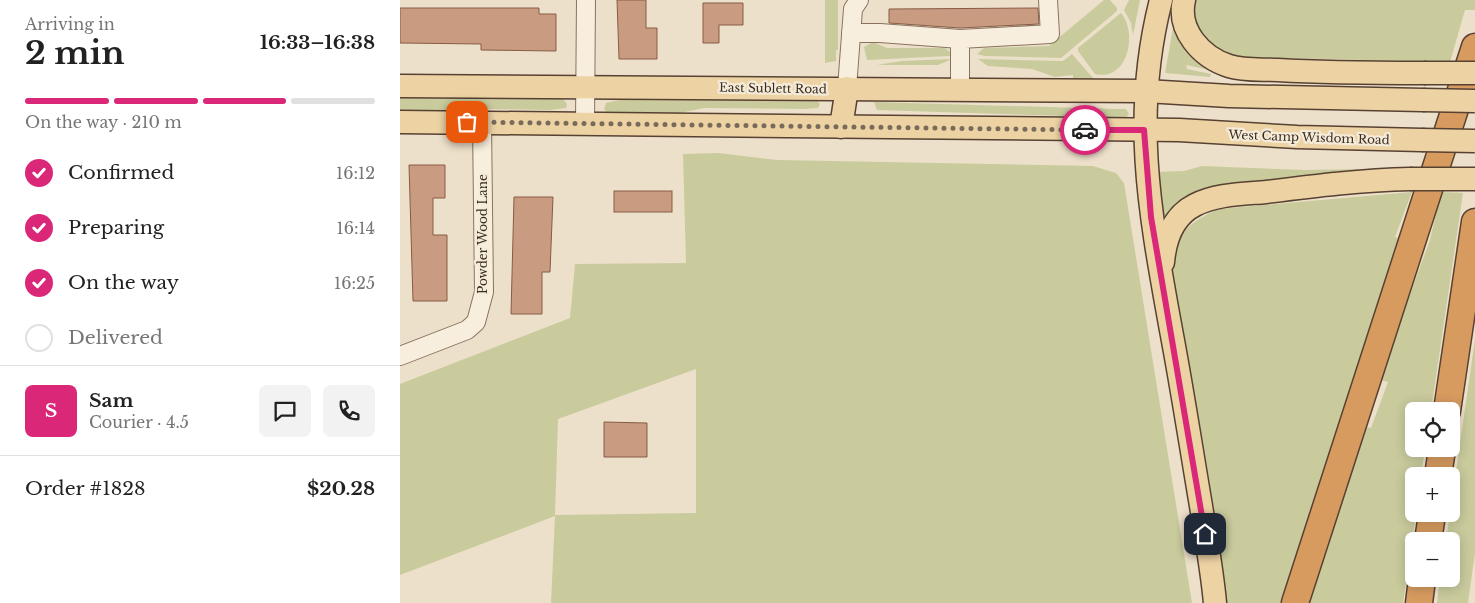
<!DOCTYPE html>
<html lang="en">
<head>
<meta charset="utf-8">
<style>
  body { margin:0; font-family:"Libre Baskerville",serif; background:#f2f2f2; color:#222; height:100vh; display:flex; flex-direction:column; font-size:19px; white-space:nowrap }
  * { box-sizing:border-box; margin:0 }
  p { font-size:16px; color:#767676 }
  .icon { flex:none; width:28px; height:28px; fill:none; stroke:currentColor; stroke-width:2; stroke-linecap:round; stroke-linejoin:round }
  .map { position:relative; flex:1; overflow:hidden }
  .panel { display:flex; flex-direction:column; background:#fff; width:400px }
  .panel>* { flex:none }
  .tools { position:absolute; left:1005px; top:402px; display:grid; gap:10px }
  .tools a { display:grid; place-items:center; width:55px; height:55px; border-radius:8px; background:#fff; box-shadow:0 2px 12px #0003; font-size:25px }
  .pin { position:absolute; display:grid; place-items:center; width:42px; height:42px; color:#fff; margin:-21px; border-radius:10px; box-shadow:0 2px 8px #0006 }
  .courier { position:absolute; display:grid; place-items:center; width:50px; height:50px; margin:-25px; border:4px solid #db2777; border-radius:50%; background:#fff; color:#222; box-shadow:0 1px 6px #0007 }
  .overview em { font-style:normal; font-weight:700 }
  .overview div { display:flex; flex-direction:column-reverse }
  .overview { display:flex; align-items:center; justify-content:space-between; height:85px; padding:0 25px }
  h1 { font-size:32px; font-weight:700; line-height:38px }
  .bar { display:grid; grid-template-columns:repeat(4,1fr); gap:8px 5px; align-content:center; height:60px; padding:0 25px }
  .bar i { height:6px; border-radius:4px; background:#e0e0e0 }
  .bar .current { background:#db2777 }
  .bar p { grid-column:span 4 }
  .line { display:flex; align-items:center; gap:12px; padding:0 25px; border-top:1px solid #e0e0e0 }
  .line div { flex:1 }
  .round { display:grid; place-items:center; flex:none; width:52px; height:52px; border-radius:8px; background:#f2f2f2 }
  ol { padding:0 25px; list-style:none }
  li { display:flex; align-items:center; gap:15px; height:55px }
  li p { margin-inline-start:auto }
  li .icon { padding:5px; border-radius:50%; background:#db2777; color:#fff; stroke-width:4 }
  li:last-child { color:#767676 }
  li i { width:28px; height:28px; border:2px solid #e0e0e0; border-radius:50% }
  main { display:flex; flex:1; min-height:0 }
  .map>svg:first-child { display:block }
  .green { fill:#c9cb9d; fill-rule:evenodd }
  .building { fill:#c99b81; stroke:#875c45 }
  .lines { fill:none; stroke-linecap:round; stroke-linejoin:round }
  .minor-casing { stroke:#89735f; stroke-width:20 }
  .major-casing { stroke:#574132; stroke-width:25 }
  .highway-casing { stroke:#574132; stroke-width:29 }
  .minor { stroke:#f8eedd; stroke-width:18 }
  .major { stroke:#edd2a4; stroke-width:22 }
  .highway { stroke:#d79b60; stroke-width:26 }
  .major-bridge-casing { stroke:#574132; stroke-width:25; stroke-linecap:butt }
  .major-bridge { stroke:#edd2a4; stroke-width:22 }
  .done { stroke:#796b5c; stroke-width:5; stroke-dasharray:0 9 }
  .route { stroke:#db2777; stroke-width:6 }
  .labels { text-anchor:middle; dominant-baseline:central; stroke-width:4.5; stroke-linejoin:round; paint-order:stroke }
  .street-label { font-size:12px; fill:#3a2c21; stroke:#f5ebd9 }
</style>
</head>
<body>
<main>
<section class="panel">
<div class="overview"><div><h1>2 min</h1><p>Arriving in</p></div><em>16:33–16:38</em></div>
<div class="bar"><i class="current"></i><i class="current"></i><i class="current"></i><i></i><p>On the way · 210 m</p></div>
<ol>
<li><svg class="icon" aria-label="check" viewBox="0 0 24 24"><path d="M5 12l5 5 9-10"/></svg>Confirmed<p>16:12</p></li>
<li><svg class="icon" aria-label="check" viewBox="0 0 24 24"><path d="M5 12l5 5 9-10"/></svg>Preparing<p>16:14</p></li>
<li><svg class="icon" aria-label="check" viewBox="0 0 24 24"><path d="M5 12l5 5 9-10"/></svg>On the way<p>16:25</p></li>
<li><i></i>Delivered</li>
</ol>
<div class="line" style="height:90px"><b class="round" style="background:#db2777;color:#fff">S</b><div><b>Sam</b><p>Courier · 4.5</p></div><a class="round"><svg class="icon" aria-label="chat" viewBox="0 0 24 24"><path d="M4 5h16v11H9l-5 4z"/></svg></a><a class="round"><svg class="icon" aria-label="phone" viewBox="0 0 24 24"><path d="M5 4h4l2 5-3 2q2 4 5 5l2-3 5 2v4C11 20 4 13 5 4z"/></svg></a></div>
<div class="line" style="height:65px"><div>Order #1828</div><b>$20.28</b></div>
</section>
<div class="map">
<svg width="1075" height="603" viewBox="0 0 1075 603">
  <rect width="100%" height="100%" fill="#ede0ca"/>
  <g class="green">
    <polygon points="425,0 438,0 438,50 436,50 436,61 425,63"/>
    <polygon points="704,0 710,0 717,8 717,11 661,58 585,56 577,54 584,48 649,46"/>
    <polygon points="729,0 740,0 733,35 731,23 724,10"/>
    <path d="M791,0h284v10h-10l-15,52 -216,-5c-28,-14 -40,-25 -43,-57z"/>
    <path d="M721,13c17,20 7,69 -26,61l-17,-23v-3z"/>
    <polygon points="773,28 785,47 814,71 786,65 787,69 811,74 810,77 765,73"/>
    <polygon points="473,42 487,48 545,48 552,54 549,56 467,60 464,47"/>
    <polygon points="672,54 694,79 673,78 673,75 655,77 632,69 588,66 578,59 663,61"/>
    <polygon points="552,59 538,65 477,65 502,61"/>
    <polygon points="0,96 162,98 167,104 166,108 151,110 83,109 0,112"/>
    <polygon points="223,99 417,100 420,104 418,108 404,109 304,108 265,116 208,114 204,109 206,103"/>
    <polygon points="474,102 717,109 726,109 729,114 726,118 477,110"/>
    <path d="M318,153l59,7 316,6 23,7 8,10 68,420h-641l4,-87 -155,59v-191l170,-66 5,-54 111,-1 -3,-109zM296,369v144l-141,2 3,-96z"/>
    <polygon points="802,166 904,170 960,169 960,173 883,179 763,223 757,172 784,171"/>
    <path d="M1012,192l-17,45 10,3 -125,363h-54c-12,-111 -33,-220 -54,-329 -2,-36 16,-52 47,-65z"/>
    <polygon points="1041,192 1063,193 1031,411 1014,411 1014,449 1025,449 1021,476 1014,476 1014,514 1016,514 1003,603 899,603 947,474 959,452 966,427 971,428 988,382 981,380 987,356 1030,240"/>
    <polygon points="1075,339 1075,553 1068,603 1037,603 1040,579 1051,579 1051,541 1046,541"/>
  </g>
  <g class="building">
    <polygon points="217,0 246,0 246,28 257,28 257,59 219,59"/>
    <polygon points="303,3 343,3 343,25 319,25 319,43 303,43"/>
    <polygon points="0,8 139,8 139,14 156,14 156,51 81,50 81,44 0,43"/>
    <polygon points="638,8 639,24 560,28 489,23 489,9"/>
    <polygon points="9,165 45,165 45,198 33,198 33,235 47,235 47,301 13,301"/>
    <rect x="214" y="191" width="58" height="21"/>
    <polygon points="114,197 153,197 150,272 142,272 142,314 111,314"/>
    <polygon points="204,422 247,423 247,457 204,457"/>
  </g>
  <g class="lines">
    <defs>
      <g id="minor">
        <polyline points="451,33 480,33 560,39"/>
        <polyline points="447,88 453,9 459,0"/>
        <polyline points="560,90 560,39 650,34 648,0"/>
        <polyline points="185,124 186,0"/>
        <polyline points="0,356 67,330 76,322 84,292 82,122"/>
      </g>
      <g id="major">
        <path d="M761,0c-30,117 -11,214 10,330 11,58 20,117 30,176 5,32 11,64 14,97"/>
        <path d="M784,0c-7,30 17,57 45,66 15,5 33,3 49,4 49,3 98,3 146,3"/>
        <polyline points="0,86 746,91 829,96 1023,100"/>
        <polyline points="0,122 779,130 897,137 1022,140"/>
        <polyline points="441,127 447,88"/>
        <path d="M763,262c2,-22 10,-46 32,-57 21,-11 48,-11 71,-13 48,-6 96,-12 144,-13"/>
      </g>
      <g id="highway">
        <polyline points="1047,411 1075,222"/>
        <polyline points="1038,476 1042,449"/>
        <polyline points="1028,541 1032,514"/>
        <polyline points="895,603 1075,47"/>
        <polyline points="1019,603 1022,579"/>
      </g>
    </defs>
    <use href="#minor" class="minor-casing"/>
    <use href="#major" class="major-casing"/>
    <use href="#highway" class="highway-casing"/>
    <use href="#minor" class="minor"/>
    <use href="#major" class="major"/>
    <use href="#highway" class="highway"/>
    <defs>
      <g id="major-bridge">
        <polyline points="1024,73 1075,73"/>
        <polyline points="1023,100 1075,101"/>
        <polyline points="1022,140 1075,141"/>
        <polyline points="1010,179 1075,179"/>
      </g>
    </defs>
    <use href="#major-bridge" class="major-bridge-casing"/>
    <use href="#major-bridge" class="major-bridge"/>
  </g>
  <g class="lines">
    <polyline class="done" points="67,122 685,130"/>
    <polyline class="route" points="685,130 744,130 751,217 805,534"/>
  </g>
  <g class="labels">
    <g class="street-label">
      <text transform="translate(373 88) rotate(1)">East Sublett Road</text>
      <text transform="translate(909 137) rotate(2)">West Camp Wisdom Road</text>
      <text transform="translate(82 234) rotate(-90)">Powder Wood Lane</text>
    </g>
  </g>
</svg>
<div class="tools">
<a><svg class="icon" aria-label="locate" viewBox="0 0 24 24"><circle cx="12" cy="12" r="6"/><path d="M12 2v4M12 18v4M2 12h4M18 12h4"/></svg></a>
<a>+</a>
<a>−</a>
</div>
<div class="pin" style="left:67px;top:122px;background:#ea580c"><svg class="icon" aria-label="bag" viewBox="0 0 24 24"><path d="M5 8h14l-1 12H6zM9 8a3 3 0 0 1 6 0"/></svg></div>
<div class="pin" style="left:805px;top:534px;background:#1f2937"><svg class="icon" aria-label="home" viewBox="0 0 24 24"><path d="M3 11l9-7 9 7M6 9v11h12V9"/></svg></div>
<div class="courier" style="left:685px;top:130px"><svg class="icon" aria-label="car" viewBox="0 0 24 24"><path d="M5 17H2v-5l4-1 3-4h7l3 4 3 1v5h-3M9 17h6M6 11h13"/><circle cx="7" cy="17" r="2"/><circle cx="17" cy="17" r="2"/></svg></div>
</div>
</main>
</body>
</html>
